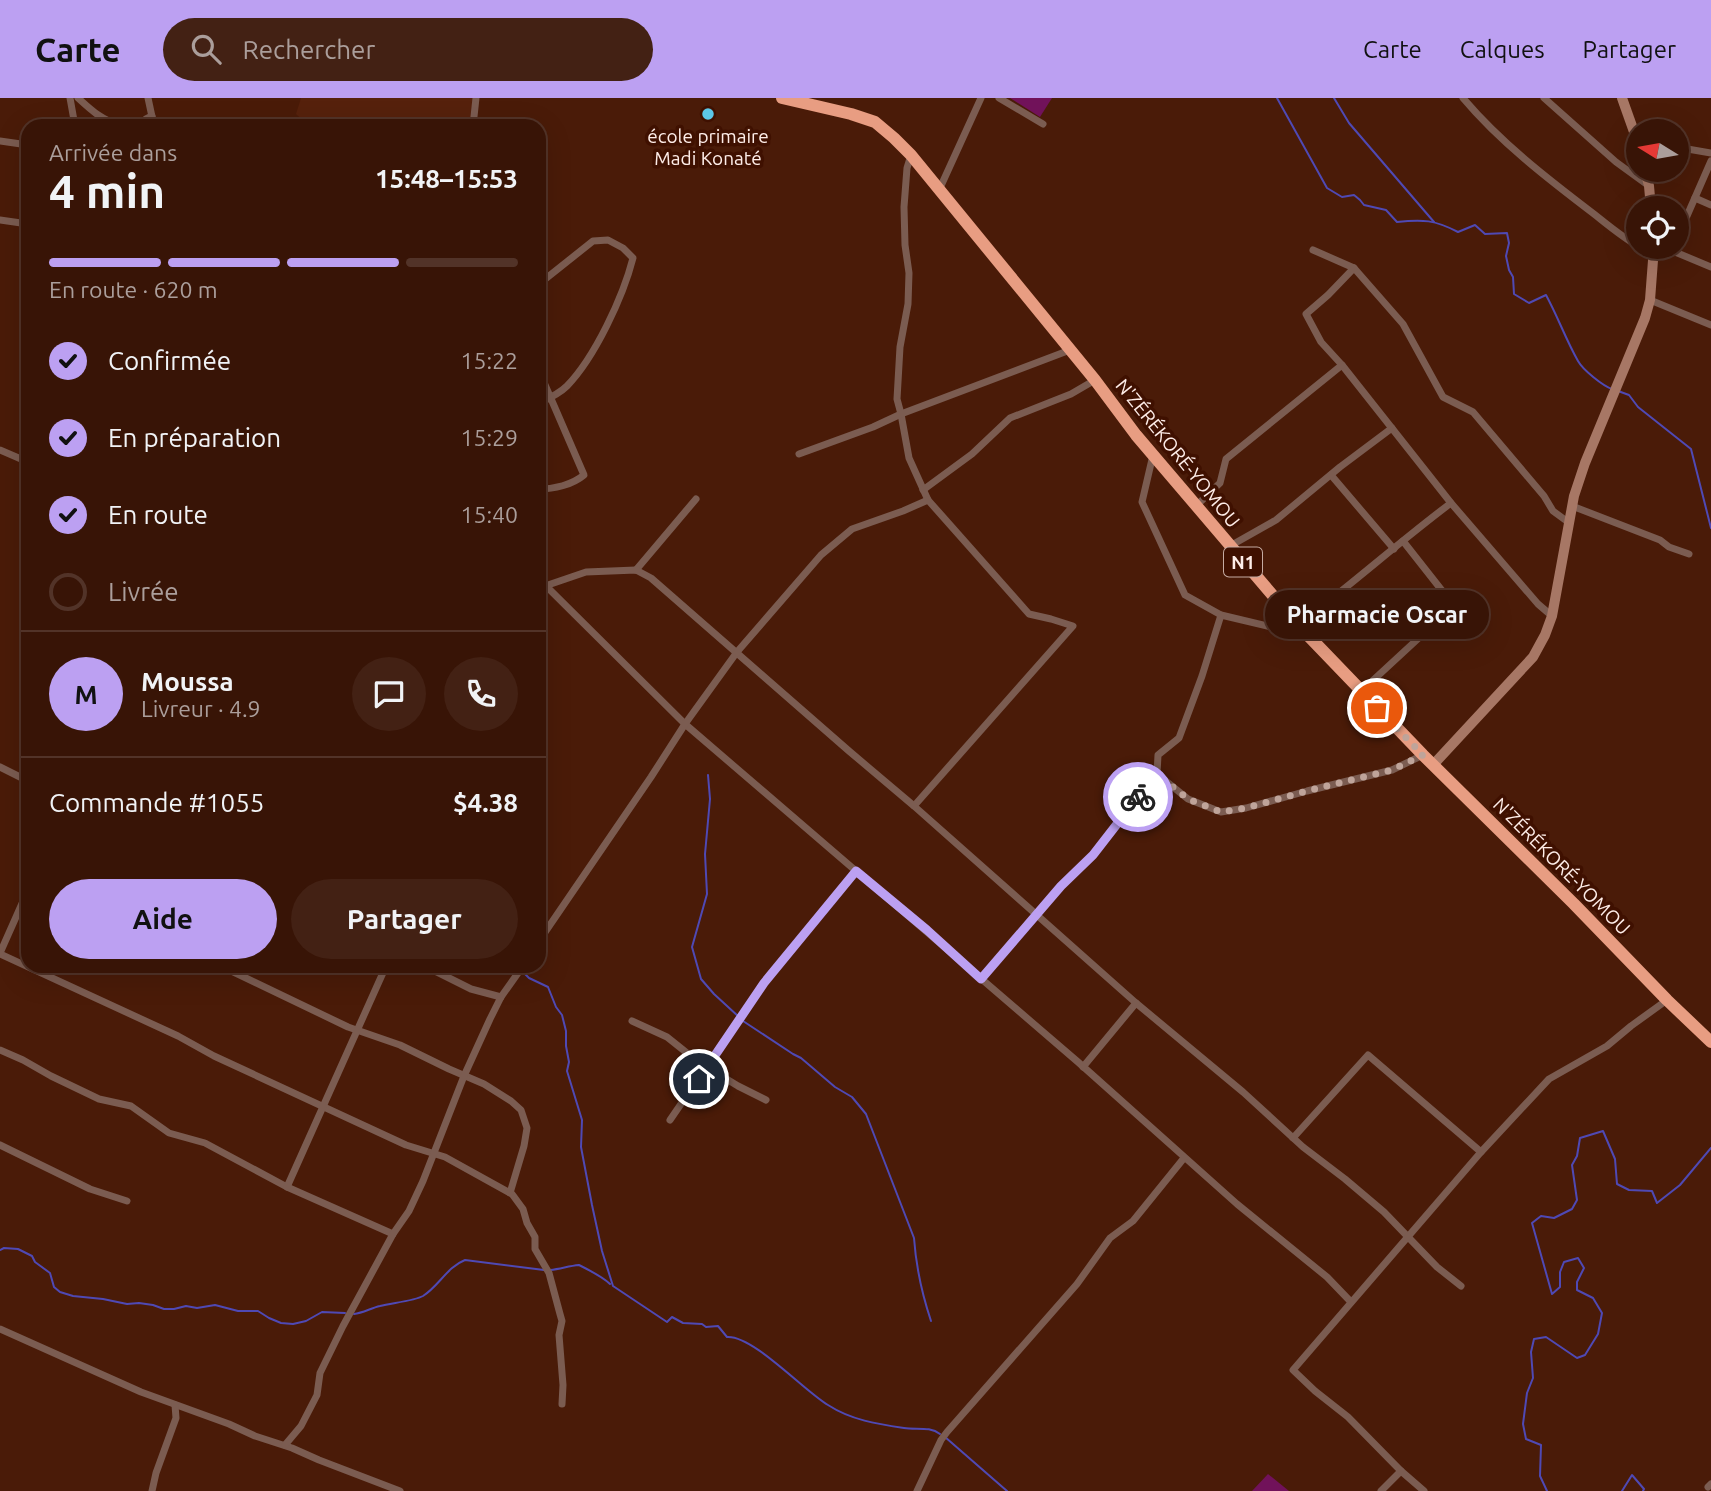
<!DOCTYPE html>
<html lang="fr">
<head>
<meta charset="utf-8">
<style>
  body { margin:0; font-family:Ubuntu,sans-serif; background:#432114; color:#f1f3f6; height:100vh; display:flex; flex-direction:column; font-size:26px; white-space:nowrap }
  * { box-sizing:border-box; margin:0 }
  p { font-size:23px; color:#ab9e9b }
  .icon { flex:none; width:38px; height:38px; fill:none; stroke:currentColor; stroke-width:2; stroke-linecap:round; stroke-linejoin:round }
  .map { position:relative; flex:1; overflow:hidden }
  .panel { position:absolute; left:21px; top:21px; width:525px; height:854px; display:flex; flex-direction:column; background:#381406; border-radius:21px; box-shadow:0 7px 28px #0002,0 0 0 2px #523328 }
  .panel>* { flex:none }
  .needle { width:46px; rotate:281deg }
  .fabs { position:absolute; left:1626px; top:21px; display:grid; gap:14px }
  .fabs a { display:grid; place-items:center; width:63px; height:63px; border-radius:50%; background:#381406; box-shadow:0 7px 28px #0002,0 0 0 2px #523328; font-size:35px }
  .pin { position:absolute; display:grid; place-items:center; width:60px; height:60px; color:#fff; margin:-30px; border:4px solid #fff; border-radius:50%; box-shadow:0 2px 7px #0007 }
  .courier { position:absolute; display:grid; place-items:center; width:70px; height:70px; margin:-35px; border:5px solid #bca0f2; border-radius:50%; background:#fff; color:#222; box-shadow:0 2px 9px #0007 }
  .bubble { position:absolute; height:49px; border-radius:24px; background:#381406; box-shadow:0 7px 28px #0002,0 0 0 2px #523328; font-size:23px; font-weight:700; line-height:49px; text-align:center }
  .overview em { font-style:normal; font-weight:700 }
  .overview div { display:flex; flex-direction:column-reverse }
  .overview { display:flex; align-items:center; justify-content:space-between; height:119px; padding:0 28px }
  h1 { font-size:46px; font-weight:700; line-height:52px }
  .bar { display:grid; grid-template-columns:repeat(4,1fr); gap:10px 7px; align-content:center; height:84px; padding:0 28px }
  .bar i { height:9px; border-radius:5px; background:#523328 }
  .bar .selected { background:#bca0f2 }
  .bar p { grid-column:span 4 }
  .line { display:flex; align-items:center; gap:18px; padding:0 28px; border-top:2px solid #523328 }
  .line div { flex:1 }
  .round { display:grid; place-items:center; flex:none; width:74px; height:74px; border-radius:37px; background:#432114 }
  ol { padding:0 28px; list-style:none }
  li { display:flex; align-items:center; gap:21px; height:77px }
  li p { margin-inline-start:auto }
  li .icon { padding:7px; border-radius:50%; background:#bca0f2; color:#111; stroke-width:4 }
  li:last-child { color:#ab9e9b }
  li i { width:38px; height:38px; border:4px solid #523328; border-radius:50% }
  .action { display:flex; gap:14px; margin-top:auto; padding:14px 28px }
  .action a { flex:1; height:80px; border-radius:42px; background:#bca0f2; color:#111; font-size:28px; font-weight:700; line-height:80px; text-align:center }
  .action a+a { background:#432114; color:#f1f3f6 }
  header { display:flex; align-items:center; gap:42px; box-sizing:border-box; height:98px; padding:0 35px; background:#bca0f2; color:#111 }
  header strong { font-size:33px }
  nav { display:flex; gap:38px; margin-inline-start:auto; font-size:24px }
  .search { width:490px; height:63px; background:#432114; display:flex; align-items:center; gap:18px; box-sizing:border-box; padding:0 24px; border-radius:38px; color:#ab9e9b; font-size:26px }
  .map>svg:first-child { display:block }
  .built { fill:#56210c }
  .green { fill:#71125a }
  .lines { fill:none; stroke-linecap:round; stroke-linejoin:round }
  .stream { stroke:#4f49b4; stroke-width:2 }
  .street { stroke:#7b5c51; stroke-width:7 }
  .secondary { stroke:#a77765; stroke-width:10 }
  .highway { stroke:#e89d82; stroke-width:12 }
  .done { stroke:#bfa49a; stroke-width:7; stroke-dasharray:0 12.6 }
  .route { stroke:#bca0f2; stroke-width:9 }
  .poi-dot { fill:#5cc7e8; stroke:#3f1000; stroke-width:2.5 }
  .labels { text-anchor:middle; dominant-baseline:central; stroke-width:7; stroke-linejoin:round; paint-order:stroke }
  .shield { fill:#3f1000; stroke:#c5aba2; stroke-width:2 }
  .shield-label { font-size:18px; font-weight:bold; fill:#feede8 }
  .poi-label { font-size:19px; fill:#feede8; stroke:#3f1000 }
  .street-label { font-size:19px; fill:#feede8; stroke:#3f1000 }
</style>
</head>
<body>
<header>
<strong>Carte</strong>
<div class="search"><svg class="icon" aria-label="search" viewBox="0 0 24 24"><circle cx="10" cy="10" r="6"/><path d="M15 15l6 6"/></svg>Rechercher</div>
<nav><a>Carte</a><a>Calques</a><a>Partager</a></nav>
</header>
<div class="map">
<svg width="1711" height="1393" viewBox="0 0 1711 1393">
  <rect width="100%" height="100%" fill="#4a1b08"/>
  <polygon class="built" points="301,0 476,0 473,28 309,28 296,16"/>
  <g class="green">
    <polygon points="1010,0 1052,0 1040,19"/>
    <polygon points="1268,1376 1289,1393 1252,1393"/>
  </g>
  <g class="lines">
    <g class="stream">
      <path d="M1277,0l50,90 15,9 12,-2 6,5 4,5 22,5 11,12c26,-3 38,-2 61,10l17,-7 10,9 22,-1 2,10 -3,13 3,14 4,7 1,17 15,9 17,-8c12,22 20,45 32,66 5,9 25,25 34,28"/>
      <polyline points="1334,0 1349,25 1434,124"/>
      <polyline points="1618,293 1629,297 1638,309 1691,351 1711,430"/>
      <polyline points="708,677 710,701 705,756 707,796 692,849 701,881 714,896 739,919"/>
      <path d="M521,872l8,8 19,9 8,20 6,8 4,16v15l3,16 -2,9 15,49 -1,27 11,58 10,46 11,35 54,36 5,-5 11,6 19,1 4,3 12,-1 9,11c26,-2 77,54 101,68 23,15 49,19 76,23 12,2 26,-2 36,6"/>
      <path d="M743,923l50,33 8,4 34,29 17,10 14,17 48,124c2,28 8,56 17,83"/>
      <polyline points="0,1152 4,1150 18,1151 32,1158 35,1164 50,1175 54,1189 60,1194 73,1198 103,1201 127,1206 139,1205 153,1207 164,1211 174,1211 186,1208 197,1210 215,1207 238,1213 258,1213 269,1220 281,1225 293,1226 306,1223 322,1214 345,1215"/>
      <path d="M550,1172c11,-1 18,-4 29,-5 10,5 24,12 31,19"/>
      <path d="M354,1216c9,-1 17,-6 26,-8 11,-3 34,-5 43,-10 16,-10 24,-29 42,-36l79,10"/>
      <polyline points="945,1339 1007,1393"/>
      <polyline points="1547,1393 1540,1378 1541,1347 1526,1341 1523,1326 1527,1295 1533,1280 1531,1254 1534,1241 1546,1239 1577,1260 1585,1257 1598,1236 1602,1215 1593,1200 1577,1192 1577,1184 1584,1170 1578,1160 1564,1164 1560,1174 1560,1189 1552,1196 1532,1125 1541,1118 1554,1120 1572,1111 1577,1102 1572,1067 1577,1058 1580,1040 1603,1033 1615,1061 1617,1086 1629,1092 1652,1093 1657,1105 1680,1087 1711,1050"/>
      <polyline points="1622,1393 1632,1377 1644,1391 1643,1393"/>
    </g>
    <g class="street">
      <polyline points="70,0 75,28"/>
      <path d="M78,0c14,13 25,23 44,28"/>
      <polyline points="148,0 154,28"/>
      <polyline points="999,0 1043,26"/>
      <path d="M1463,0c37,44 85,81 131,116 14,11 28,23 44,32"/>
      <polyline points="1544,0 1616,64 1649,88"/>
      <polyline points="138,28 146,21 152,18"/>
      <polyline points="473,28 476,0"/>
      <polyline points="0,43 28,47"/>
      <polyline points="1676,49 1711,55"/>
      <polyline points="911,57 907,70 904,109 905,147 909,175 908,206 900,249 897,301 901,316 909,360 928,402 1029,516 1051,521 1073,528 914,708"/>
      <polyline points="940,90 981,0"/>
      <polyline points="1695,100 1711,107"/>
      <polyline points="0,122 28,126"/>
      <polyline points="1676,143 1711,63"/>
      <polyline points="1663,149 1711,169"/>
      <polyline points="1313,152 1354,170 1403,226 1443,299 1473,314 1544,398 1553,413 1568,424"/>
      <polyline points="1354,170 1328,197 1306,216 1321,244 1342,267 1451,405 1538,506 1552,518"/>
      <path d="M539,186l54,-43 15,-1 15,8 10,10c-10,39 -38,99 -66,128 -8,8 -19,13 -28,17"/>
      <polyline points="1650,202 1711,227"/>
      <path d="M539,273l45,104c-12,10 -30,14 -45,14"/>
      <polyline points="0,352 28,364"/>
      <polyline points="799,356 873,329 901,316 1070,252"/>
      <polyline points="1153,357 1142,404 1185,497 1221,517 1309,538"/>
      <polyline points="1331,377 1394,451"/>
      <polyline points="923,392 972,356 1010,320 1071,296 1095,282"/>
      <polyline points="1196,408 1220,385 1226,361 1342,267"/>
      <polyline points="1572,408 1660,442 1669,449 1689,456"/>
      <polyline points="1230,448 1276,422 1340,369 1392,330"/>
      <polyline points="636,472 696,401"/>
      <polyline points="539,481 685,626 1078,964 1237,1106 1327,1179 1351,1204"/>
      <polyline points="539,494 545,488 586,474 636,472 651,480 849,653 914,708 1136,905 1243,994 1303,1049 1345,1081 1384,1114 1437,1169 1461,1188"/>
      <path d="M1298,527c52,-39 101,-83 153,-122"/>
      <polyline points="1362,594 1369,586 1448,513 1451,504 1403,443"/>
      <polyline points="0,669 28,683"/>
      <polyline points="1157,676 1188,701 1221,714 1246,710 1307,693 1392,672 1423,657"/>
      <polyline points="539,843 651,679 685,626 737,554 821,457 852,431 903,413 928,402"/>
      <polyline points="0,855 28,792"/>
      <polyline points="0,856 178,938 214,958 406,1047 445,1059 512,1096 523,1111 527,1125 535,1139 535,1151 549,1175 560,1216 562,1223 559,1237 563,1287 562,1306"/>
      <polyline points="221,868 348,929 400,947 449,971 484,986 511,1003 521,1012 527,1030 524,1048 510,1095"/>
      <polyline points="425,868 471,891 501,899"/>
      <polyline points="981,881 1061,788 1093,757 1117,727 1157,676 1158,657 1179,640 1202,578 1221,517"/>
      <polyline points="632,923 667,939 697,963 738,988 766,1002"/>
      <polyline points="0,952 23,962 51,978 99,1001 131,1008 169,1035 205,1045 287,1089 393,1136"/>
      <polyline points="1083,969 1136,905"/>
      <polyline points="670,1022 764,885 856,773"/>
      <polyline points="1293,1040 1368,957 1481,1054"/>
      <polyline points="0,1047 90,1091 127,1103"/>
      <polyline points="287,1089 386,868"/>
      <polyline points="0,1231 141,1294 229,1326 255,1338 292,1350 319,1362 400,1393"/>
      <polyline points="285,1347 301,1328 317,1297 320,1275 343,1228 393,1136 409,1113 423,1083 464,978 490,921 501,899 523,868"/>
      <polyline points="1708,1389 1711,1386"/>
      <polyline points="152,1393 156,1375 176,1320 175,1307"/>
      <polyline points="917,1393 941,1342 947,1334 1077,1186 1110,1140 1133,1123 1184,1060"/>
      <polyline points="1381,1393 1401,1373"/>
      <polyline points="1424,1393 1401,1373 1348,1319 1315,1293 1293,1272 1481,1054 1549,981 1607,948 1631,928 1667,902"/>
    </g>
    <g class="secondary">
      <polyline points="1622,0 1638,45"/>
      <polyline points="1645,72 1649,88 1651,110"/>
      <polyline points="1433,667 1533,559 1545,537 1552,518 1574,398 1585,365 1645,220 1650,202 1654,149"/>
    </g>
    <polyline class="highway" points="782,0 851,16 875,24 894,40 911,57 1095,282 1136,337 1298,527 1423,657 1574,806 1667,902 1711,944"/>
  </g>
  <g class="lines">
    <polyline class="done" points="1138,699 1157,676 1188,701 1221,714 1246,710 1307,693 1392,672 1423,657 1377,610"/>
    <polyline class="route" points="699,981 764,885 856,773 927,832 981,881 1061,788 1093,757 1138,699"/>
  </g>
  <circle class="poi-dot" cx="708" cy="16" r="7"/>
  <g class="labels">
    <rect class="shield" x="1224" y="449.5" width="38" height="29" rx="5"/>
    <g class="shield-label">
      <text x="1243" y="464">N1</text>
    </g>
    <g class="poi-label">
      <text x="708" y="38">école primaire<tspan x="708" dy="22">Madi Konaté</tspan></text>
    </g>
    <g class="street-label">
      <text transform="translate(1178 355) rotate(51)">N'ZÉRÉKORÉ-YOMOU</text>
      <text transform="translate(1562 768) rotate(45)">N'ZÉRÉKORÉ-YOMOU</text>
    </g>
  </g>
</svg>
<div class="fabs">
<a><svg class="needle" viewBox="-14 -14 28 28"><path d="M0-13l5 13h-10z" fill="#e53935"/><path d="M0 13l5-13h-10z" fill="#ab9e9b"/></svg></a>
<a><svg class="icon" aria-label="locate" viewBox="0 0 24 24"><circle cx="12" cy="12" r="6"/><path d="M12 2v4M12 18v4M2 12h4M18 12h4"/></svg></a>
</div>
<div class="pin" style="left:1377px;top:610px;background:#ea580c"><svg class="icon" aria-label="bag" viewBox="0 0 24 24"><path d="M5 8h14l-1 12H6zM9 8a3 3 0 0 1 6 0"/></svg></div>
<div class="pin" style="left:699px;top:981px;background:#1f2937"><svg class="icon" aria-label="home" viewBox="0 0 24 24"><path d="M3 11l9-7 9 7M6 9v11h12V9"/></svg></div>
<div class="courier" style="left:1138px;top:699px"><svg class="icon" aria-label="bike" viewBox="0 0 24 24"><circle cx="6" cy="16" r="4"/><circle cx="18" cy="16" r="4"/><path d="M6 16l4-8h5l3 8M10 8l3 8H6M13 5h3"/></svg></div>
<div class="bubble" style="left:1265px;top:492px;width:224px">Pharmacie Oscar</div>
<section class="panel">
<div class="overview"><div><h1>4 min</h1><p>Arrivée dans</p></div><em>15:48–15:53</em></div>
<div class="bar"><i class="selected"></i><i class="selected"></i><i class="selected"></i><i></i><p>En route · 620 m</p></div>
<ol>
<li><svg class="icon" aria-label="check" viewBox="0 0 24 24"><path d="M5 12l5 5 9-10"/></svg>Confirmée<p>15:22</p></li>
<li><svg class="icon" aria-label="check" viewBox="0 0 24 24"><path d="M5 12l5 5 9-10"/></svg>En préparation<p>15:29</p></li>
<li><svg class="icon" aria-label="check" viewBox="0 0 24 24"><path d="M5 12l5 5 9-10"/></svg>En route<p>15:40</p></li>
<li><i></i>Livrée</li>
</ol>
<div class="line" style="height:126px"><b class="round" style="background:#bca0f2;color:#111">M</b><div><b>Moussa</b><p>Livreur · 4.9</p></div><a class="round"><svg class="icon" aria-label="chat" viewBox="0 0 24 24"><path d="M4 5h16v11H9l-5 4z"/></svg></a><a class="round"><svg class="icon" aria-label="phone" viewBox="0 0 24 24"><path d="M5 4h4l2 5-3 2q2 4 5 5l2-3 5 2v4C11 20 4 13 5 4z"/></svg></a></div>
<div class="line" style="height:91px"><div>Commande #1055</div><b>$4.38</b></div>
<div class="action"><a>Aide</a><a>Partager</a></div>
</section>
</div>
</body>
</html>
